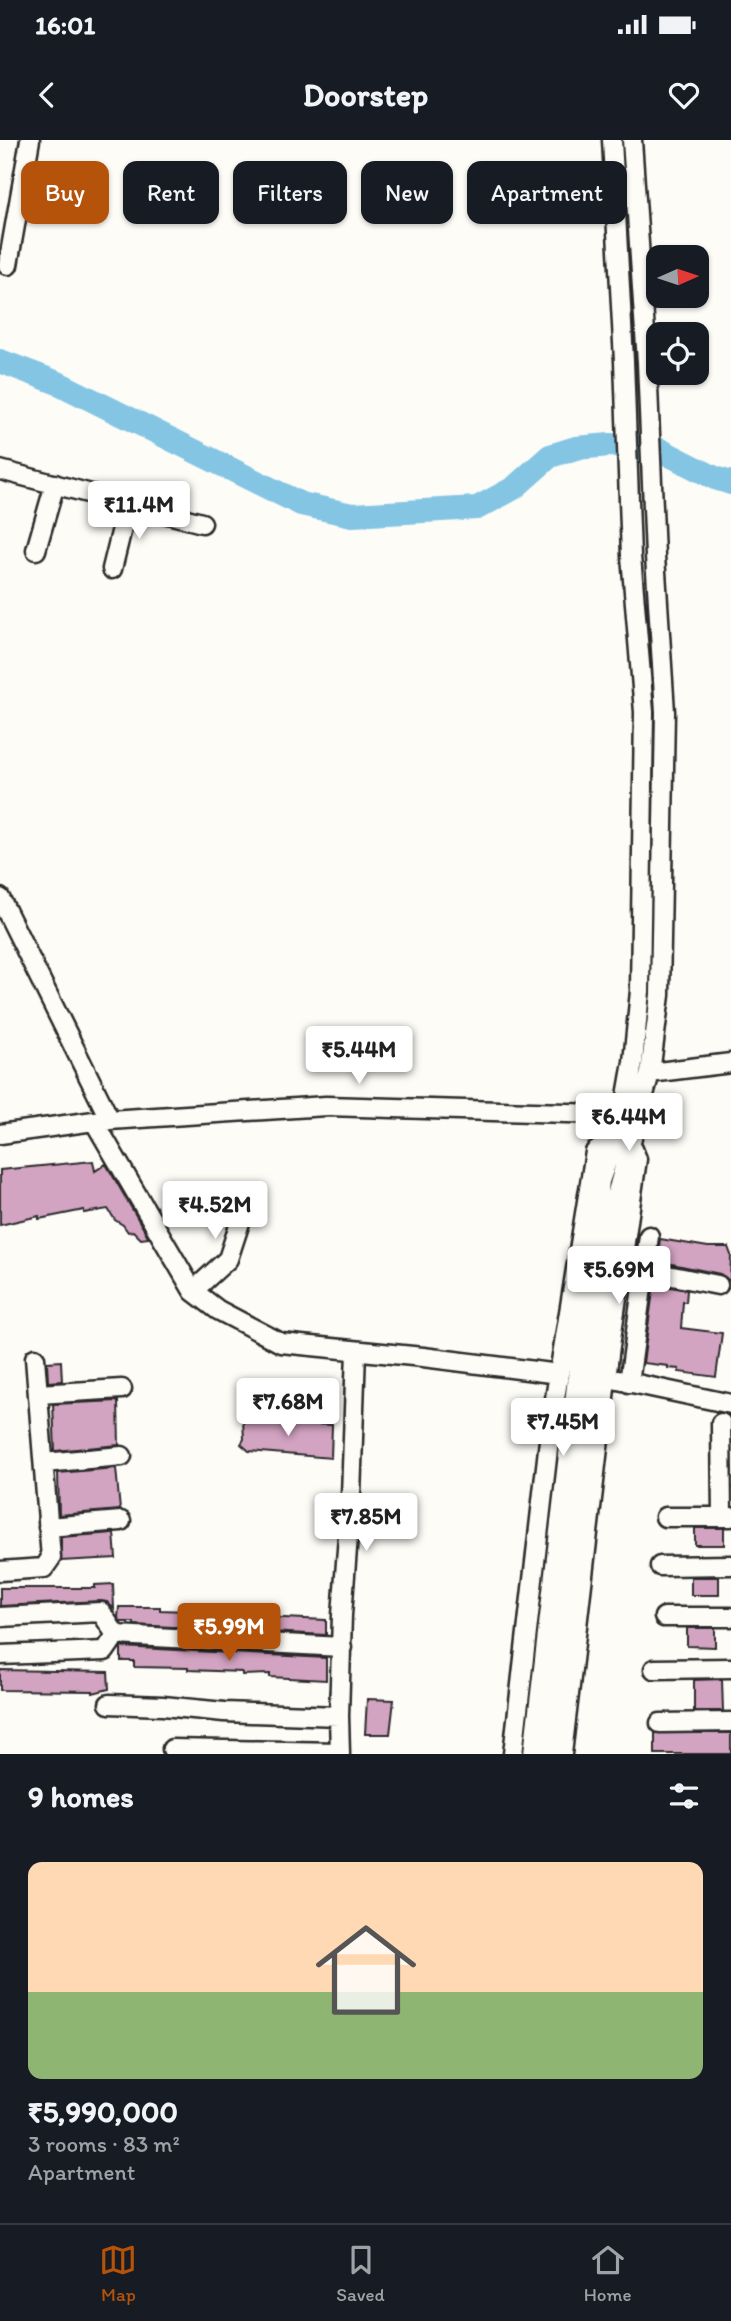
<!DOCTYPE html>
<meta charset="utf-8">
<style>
:root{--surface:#171b24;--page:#242831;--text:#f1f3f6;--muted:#9ea1a6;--line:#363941;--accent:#b45309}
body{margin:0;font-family:Itim,sans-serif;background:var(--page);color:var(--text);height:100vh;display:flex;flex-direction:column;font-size:26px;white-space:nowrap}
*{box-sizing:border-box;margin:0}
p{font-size:23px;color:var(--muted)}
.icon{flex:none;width:38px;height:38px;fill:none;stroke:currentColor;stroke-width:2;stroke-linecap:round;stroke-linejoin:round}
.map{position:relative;height:1614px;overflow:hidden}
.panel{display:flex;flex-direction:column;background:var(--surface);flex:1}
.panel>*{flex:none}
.hud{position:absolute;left:21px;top:21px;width:690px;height:63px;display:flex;gap:14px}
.needle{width:46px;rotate:87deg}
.tools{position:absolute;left:646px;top:105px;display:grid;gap:14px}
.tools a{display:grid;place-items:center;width:63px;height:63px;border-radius:14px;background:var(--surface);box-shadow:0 2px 5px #0004;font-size:35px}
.price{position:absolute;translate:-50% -60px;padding:0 16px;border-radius:7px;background:#fff;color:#222;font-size:23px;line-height:46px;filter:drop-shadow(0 2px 4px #0008)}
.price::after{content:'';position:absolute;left:50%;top:42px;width:21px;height:16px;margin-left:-10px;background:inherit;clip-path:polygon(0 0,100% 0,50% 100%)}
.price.current{background:var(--accent);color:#fff}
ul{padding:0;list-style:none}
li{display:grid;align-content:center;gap:14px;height:371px;padding:0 28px}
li+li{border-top:2px solid var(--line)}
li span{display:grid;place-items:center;height:217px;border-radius:14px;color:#555}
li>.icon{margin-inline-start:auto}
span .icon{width:126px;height:126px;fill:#fffc;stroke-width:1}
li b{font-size:30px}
h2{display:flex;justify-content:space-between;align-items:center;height:84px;padding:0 28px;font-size:30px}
.tag{padding:0 24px;border-radius:14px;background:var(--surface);box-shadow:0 2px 5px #0004;font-size:24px;line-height:63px}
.tag.current{background:var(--accent);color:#fff}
.status{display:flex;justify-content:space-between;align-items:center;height:49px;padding:0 35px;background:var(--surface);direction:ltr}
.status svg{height:19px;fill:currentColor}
header{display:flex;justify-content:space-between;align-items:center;height:91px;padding:0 28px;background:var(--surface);font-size:32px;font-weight:800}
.tabs{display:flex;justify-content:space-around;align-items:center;height:98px;border-top:2px solid var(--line);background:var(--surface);font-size:19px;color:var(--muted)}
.tabs a{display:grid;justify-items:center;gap:4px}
.tabs .current{color:var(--accent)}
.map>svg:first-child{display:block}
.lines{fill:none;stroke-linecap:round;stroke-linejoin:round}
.river{stroke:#84c5e4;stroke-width:24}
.building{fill:#d3a3c2;stroke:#2b2b2b;stroke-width:2}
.minor-casing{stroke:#2b2b2b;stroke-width:23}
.minor{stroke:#fdfcf7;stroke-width:18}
</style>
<div class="status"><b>16:01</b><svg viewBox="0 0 49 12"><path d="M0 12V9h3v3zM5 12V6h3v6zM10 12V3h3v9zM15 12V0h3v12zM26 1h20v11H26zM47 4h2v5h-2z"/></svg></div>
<header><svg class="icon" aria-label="back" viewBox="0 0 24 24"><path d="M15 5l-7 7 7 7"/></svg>Doorstep<svg class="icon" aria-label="heart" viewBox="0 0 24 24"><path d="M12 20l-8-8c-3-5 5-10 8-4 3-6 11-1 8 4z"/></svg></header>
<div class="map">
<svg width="731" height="1614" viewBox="0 0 731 1614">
<rect width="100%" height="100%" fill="#fdfcf7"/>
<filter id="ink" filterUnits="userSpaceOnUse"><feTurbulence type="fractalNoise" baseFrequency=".0143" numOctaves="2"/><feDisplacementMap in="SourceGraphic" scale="14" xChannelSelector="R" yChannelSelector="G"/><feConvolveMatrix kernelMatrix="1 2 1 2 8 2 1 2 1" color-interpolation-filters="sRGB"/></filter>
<g filter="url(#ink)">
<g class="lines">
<!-- river -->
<path class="river" d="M0 221 58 243 301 364 352 375 477 368 514 348 550 316 576 308 610 305 660 310 715 338 731 343"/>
</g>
<!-- building -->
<path class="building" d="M93 1021 95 1031 106 1024 149 1098 141 1099 133 1091 128 1092 123 1085 115 1080 108 1069 84 1073V1070L39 1079V1076L0 1085V1030Z
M660 1099 708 1107H728L731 1115 730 1141 720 1134 657 1121Z
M654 1144 687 1150 686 1162H683L681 1188 722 1193 716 1237 679 1232V1229L668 1228V1226L643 1223Z
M61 1221 62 1241 48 1242 47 1222Z
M118 1261 119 1305 55 1311 53 1264Z
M243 1280 332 1285 331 1318 249 1311 241 1304 244 1299Z
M116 1328 120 1370 59 1375 58 1333Z
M695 1388H724V1405H695Z
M114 1393 116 1418 61 1421V1397Z
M691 1437H719V1455H691Z
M113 1444 114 1469 107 1462 100 1461 0 1466V1448H95V1445Z
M119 1467H160V1470L243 1473V1476L326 1480V1495L134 1485V1482H121L118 1478Z
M687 1488H715V1507L687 1506Z
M121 1507 326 1518V1540L270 1537V1534L242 1535V1532L188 1530V1528L134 1527V1521H121Z
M0 1530 108 1532 109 1549 93 1553V1551L0 1550Z
M722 1539 723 1571H694V1540Z
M367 1559 394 1560 390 1594H365Z
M655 1593H731V1614H655Z"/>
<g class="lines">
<defs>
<path id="minor" d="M8 125 30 0
M0 330 202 383
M36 410 55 344
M112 429 128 364
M0 758 110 980
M650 933 731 923
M94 981 326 966 633 975
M0 994 94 981 193 1151 218 1170 281 1203 423 1217 559 1234
M632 1128 718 1145
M193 1151 228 1119 248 1058
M618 1240 731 1264
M629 1243 649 1096
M38 1254 122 1249
M721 1283 722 1377
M44 1323 122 1316
M665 1377H731
M48 1387 121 1381
M660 1426 731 1425
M0 1431 44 1428 51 1418 35 1218
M0 1477 101 1472 116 1495
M664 1477H731
M0 1515 105 1511 116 1495 342 1507
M654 1529 731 1528
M109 1564 163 1566 224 1572 339 1576
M660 1583 731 1582
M172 1609 340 1612
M340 1614 339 1576 342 1475 351 1356 356 1211
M513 1614 551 1283 595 1012 613 1000
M533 1614 600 1041 624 973 633 922 640 851 644 572 631 416 624 221 612 0
M547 1614 613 1067 650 933 660 855 665 572 655 416 647 222 632 0
M562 1614 610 1206 637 1019 633 1009"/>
</defs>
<!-- minor casing -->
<use href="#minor" class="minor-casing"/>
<!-- minor -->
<use href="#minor" class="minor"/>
</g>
</g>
</svg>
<div class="tools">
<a><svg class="needle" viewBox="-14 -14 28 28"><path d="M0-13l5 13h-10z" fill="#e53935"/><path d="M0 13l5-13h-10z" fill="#9ea1a6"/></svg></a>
<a><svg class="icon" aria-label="locate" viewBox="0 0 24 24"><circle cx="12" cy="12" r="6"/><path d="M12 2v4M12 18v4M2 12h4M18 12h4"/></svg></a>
</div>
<b class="price" style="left:139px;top:401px">₹11.4M</b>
<b class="price" style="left:359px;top:946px">₹5.44M</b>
<b class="price" style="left:629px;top:1013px">₹6.44M</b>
<b class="price" style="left:215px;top:1101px">₹4.52M</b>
<b class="price" style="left:619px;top:1166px">₹5.69M</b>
<b class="price" style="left:288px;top:1298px">₹7.68M</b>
<b class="price" style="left:563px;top:1318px">₹7.45M</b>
<b class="price" style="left:366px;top:1413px">₹7.85M</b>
<b class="price current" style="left:229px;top:1523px">₹5.99M</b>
<div class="hud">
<a class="tag current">Buy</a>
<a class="tag">Rent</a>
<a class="tag">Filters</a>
<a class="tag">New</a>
<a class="tag">Apartment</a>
</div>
</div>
<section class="panel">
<h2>9 homes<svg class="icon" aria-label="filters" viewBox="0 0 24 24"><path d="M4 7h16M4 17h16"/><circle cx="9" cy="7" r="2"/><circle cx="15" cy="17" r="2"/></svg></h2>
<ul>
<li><span style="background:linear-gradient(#ffd9b3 60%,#8fb573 0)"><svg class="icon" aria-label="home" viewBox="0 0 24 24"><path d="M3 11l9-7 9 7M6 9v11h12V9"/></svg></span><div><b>₹5,990,000</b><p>3 rooms · 83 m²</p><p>Apartment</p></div></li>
</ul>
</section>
<nav class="tabs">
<a class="current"><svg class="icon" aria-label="map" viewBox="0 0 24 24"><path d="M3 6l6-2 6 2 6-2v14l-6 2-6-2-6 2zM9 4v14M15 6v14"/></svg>Map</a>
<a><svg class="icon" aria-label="saved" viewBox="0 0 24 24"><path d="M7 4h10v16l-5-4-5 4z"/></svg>Saved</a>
<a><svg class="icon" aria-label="home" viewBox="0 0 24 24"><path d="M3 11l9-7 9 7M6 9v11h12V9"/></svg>Home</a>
</nav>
